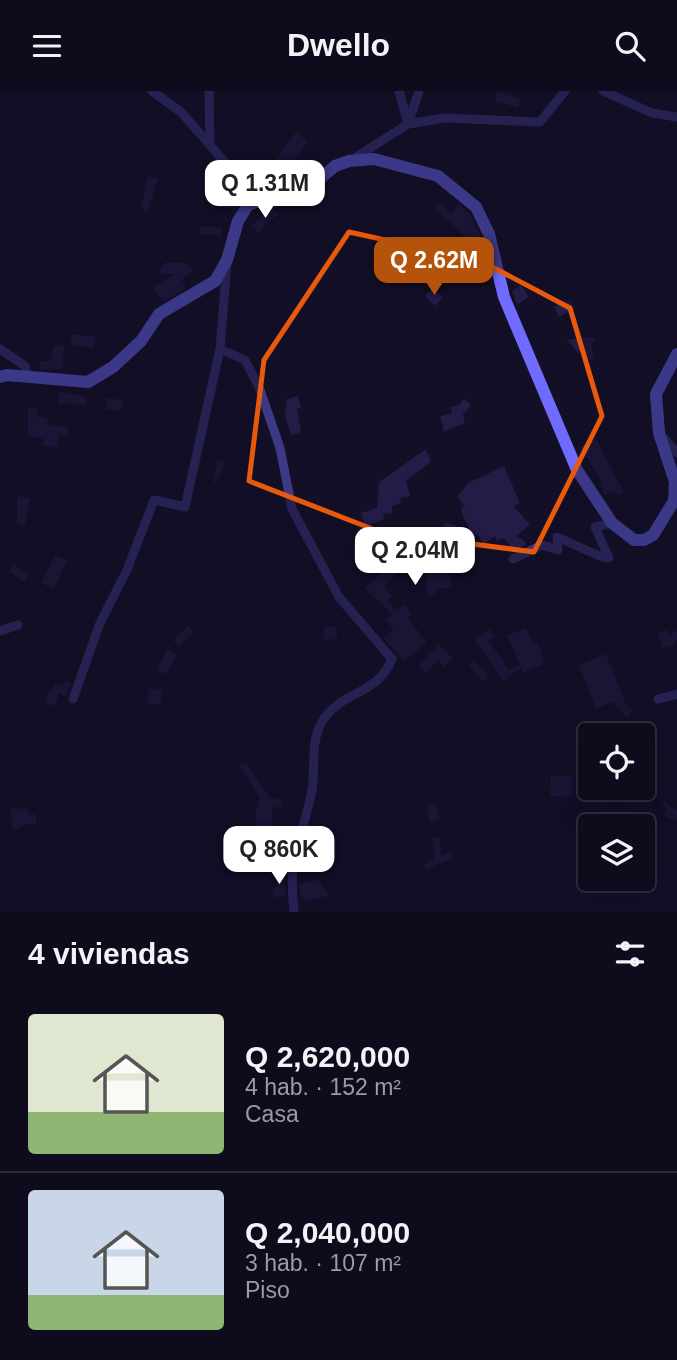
<!DOCTYPE html>
<html lang="es">
<meta charset="utf-8">
<style>
:root{--surface:#0e0b1c;--page:#1c1929;--text:#f1f3f6;--muted:#9b9ba3;--line:#2e2b3b;--accent:#b45309}
body{margin:0;font-family:Helvetica,sans-serif;background:var(--page);color:var(--text);height:100vh;display:flex;flex-direction:column;font-size:26px;white-space:nowrap}
*{box-sizing:border-box;margin:0}
p{font-size:23px;color:var(--muted)}
.icon{flex:none;width:38px;height:38px;fill:none;stroke:currentColor;stroke-width:2;stroke-linecap:round;stroke-linejoin:round}
.map{position:relative;height:821px;overflow:hidden}
.side{display:flex;flex-direction:column;background:var(--surface);flex:1}
.side>*{flex:none}
.controls{position:absolute;left:578px;top:632px;display:grid;gap:14px}
.controls a{display:grid;place-items:center;width:77px;height:77px;border-radius:7px;background:var(--surface);box-shadow:0 7px 28px #0002,0 0 0 2px var(--line);font-size:35px}
.price{position:absolute;translate:-50% -60px;padding:0 16px;border-radius:14px;background:#fff;color:#222;font-size:23px;line-height:46px;filter:drop-shadow(0 2px 4px #0008)}
.price::after{content:'';position:absolute;left:50%;top:42px;width:21px;height:16px;margin-left:-10px;background:inherit;clip-path:polygon(0 0,100% 0,50% 100%)}
.price.current{background:var(--accent);color:#fff}
ul{padding:0;list-style:none}
li{display:flex;align-items:center;gap:21px;height:175px;padding:0 28px}
li+li{border-top:2px solid var(--line)}
li span{display:grid;place-items:center;flex:none;width:196px;height:140px;border-radius:7px;color:#555}
li>.icon{margin-inline-start:auto}
span .icon{width:84px;height:84px;fill:#fffc;stroke-width:1}
li b{font-size:30px}
h2{display:flex;justify-content:space-between;align-items:center;height:84px;padding:0 28px;font-size:30px}
header{display:flex;justify-content:space-between;align-items:center;height:91px;padding:0 28px;background:var(--surface);font-size:32px;font-weight:800}
.map>svg:first-child{display:block}
.building{fill:#241b47}
.lines{fill:none;stroke-linecap:round;stroke-linejoin:round}
.street{stroke:#3d3a85;stroke-width:9}
.secondary{stroke:#6f6bff;stroke-width:12}
.marked{fill:none;stroke:#e8590c;stroke-width:5;stroke-linejoin:round}
</style>
<header><svg class="icon" aria-label="menu" viewBox="0 0 24 24"><path d="M4 6h16M4 12h16M4 18h16"/></svg>Dwello<svg class="icon" aria-label="search" viewBox="0 0 24 24"><circle cx="10" cy="10" r="6"/><path d="M15 15l6 6"/></svg></header>
<div class="map">
<svg width="677" height="821" viewBox="0 0 677 821">
<rect width="100%" height="100%" fill="#130f26"/>
<!-- building -->
<path class="building" d="M497 1 521 7 518 17 495 10Z
M296 41 308 51 278 92 265 83Z
M147 86 158 88 148 120 141 118Z
M236 101 240 110 231 124 232 118 211 114 212 106 233 111Z
M440 111 451 122 459 113 469 122 480 145 476 152 470 155 462 143 434 117Z
M272 116 279 124 269 129 259 142 251 135Z
M200 135 222 137 221 145 199 143Z
M166 171 186 172 193 180 182 189 186 197 163 211 153 196 175 183H158Z
M521 194 529 206 517 214 512 200Z
M432 197 443 207 435 215 425 205Z
M570 208 575 217 559 226 554 216Z
M72 243 96 246 94 257 70 254Z
M585 246 596 247 592 255 594 268 586 269 584 257 578 262 567 249Z
M53 255H64L62 278H40V270H52Z
M60 300 87 306 86 315 67 311 66 314 58 313Z
M298 305 301 317H297L301 341 291 344 285 325 287 308Z
M107 307 123 309 121 320 106 318Z
M464 308 471 314 463 323 465 332 444 341 440 325 452 322 451 316 459 314Z
M28 317 38 318 37 325 48 328 47 333 68 336 67 344H59L57 357 43 355 44 348 28 345Z
M596 347 624 402 617 405 614 399 605 404 600 395 603 393 581 356Z
M426 358 431 371 406 389 410 405 400 407 401 412 392 415V422L383 423 384 428 365 436 361 422 377 417 379 391Z
M217 368 226 373 213 396Z
M504 375 520 412 514 415 530 434 516 445 526 451 524 455 513 460 504 447 497 450 495 445 484 453 477 443 473 445 462 423 461 417 465 415 457 406 468 392Z
M17 405 30 408 25 434 17 433Z
M447 431 465 440 460 456 446 451 443 477H449L451 496 435 498V503L427 504 425 474 415 484 404 473 384 496 392 506 387 510 396 519 404 513 412 523 408 527 427 552 403 570 383 547 394 539 385 529 392 523 365 498 398 463 402 467 406 463 411 467Z
M55 465 67 469 54 498 41 492Z
M14 473 29 484 24 491 9 480Z
M188 535 194 541 179 555 173 549Z
M336 535 337 548 324 549 323 536Z
M526 537 533 552 537 551 541 558 544 573 523 582 521 576 504 590 474 548 490 538 494 546 488 549 509 579 520 574 507 544Z
M668 539 669 544 677 539V549L673 555 663 557 658 541Z
M439 553 453 568 443 576 438 569 426 582 418 575Z
M167 558 177 563 167 583 157 580Z
M606 563 626 613 633 619 627 627 613 611 596 618 579 574Z
M474 570 488 584 483 591 469 574Z
M66 589 71 592 66 606 59 602 55 615 45 612 49 600 52 601 55 592 62 595Z
M149 597 163 599 160 614 147 612Z
M246 671 270 707 282 709 281 717 273 716 270 747 266 746 262 779 252 777 259 737 256 736V719L260 707 239 675Z
M551 684 572 686 571 706 550 705Z
M661 708 677 720V729L663 725 667 721Z
M435 712 440 728 429 731 428 715Z
M18 715V719L26 716 29 724 36 723V733L23 734 15 740 10 734 13 732 10 717Z
M433 746H440L441 765 450 760 454 767 426 778 424 774 434 767Z
M282 779 286 804 274 807 272 797H276L277 780Z
M317 788 330 804 306 811 300 802 299 793Z"/>
<g class="lines">
<!-- street -->
<path class="street" d="M152 0 181 21 210 54 246 97 248 114
M209 0 210 54
M399 0 408 33 445 27 540 31 565 0
M603 0 652 22 677 26
M353 68 408 33 419 0
M0 258 25 275 27 287
M220 258 245 269 259 296 280 357 292 418 339 506 392 568C377 604 347 598 325 626 309 647 316 675 312 699 307 725 297 751 293 778 291 791 293 807 294 821
M663 346 677 362
M513 468 542 454 558 459 557 446 602 466 609 467 595 436 612 432
M0 540 18 534
M73 608 100 532 127 479 154 409 185 416 220 258 227 171
M658 608 677 603"/>
<!-- secondary -->
<path class="secondary" d="M0 286 7 284 88 291 113 276 141 250 159 223 215 190 227 169 238 130 248 114 278 103 309 97 335 75 349 70 374 68 438 85 476 116 489 143 504 206 577 379 612 432 634 449H644L653 444 674 410 675 391 659 342 656 303 677 263"/>
</g>
<!-- marked area -->
<path d="M0 0H677V821H0ZM349 141 481 170 570 217 602 325 534 461 380 441 249 390 264 269Z" fill="#130f26" fill-opacity=".55" fill-rule="evenodd"/>
<path class="marked" d="M349 141 481 170 570 217 602 325 534 461 380 441 249 390 264 269Z"/>
</svg>
<div class="controls">
<a><svg class="icon" aria-label="locate" viewBox="0 0 24 24"><circle cx="12" cy="12" r="6"/><path d="M12 2v4M12 18v4M2 12h4M18 12h4"/></svg></a>
<a><svg class="icon" aria-label="layers" viewBox="0 0 24 24"><path d="M12 4l9 5-9 5-9-5zM3 14l9 5 9-5"/></svg></a>
</div>
<b class="price" style="left:265px;top:129px">Q 1.31M</b>
<b class="price current" style="left:434px;top:206px">Q 2.62M</b>
<b class="price" style="left:415px;top:496px">Q 2.04M</b>
<b class="price" style="left:279px;top:795px">Q 860K</b>
</div>
<section class="side">
<h2>4 viviendas<svg class="icon" aria-label="filters" viewBox="0 0 24 24"><path d="M4 7h16M4 17h16"/><circle cx="9" cy="7" r="2"/><circle cx="15" cy="17" r="2"/></svg></h2>
<ul>
<li><span style="background:linear-gradient(#dfe7d0 70%,#8fb573 0)"><svg class="icon" aria-label="home" viewBox="0 0 24 24"><path d="M3 11l9-7 9 7M6 9v11h12V9"/></svg></span><div><b>Q 2,620,000</b><p>4 hab. · 152 m²</p><p>Casa</p></div></li>
<li><span style="background:linear-gradient(#c9d6e8 75%,#8fb573 0)"><svg class="icon" aria-label="home" viewBox="0 0 24 24"><path d="M3 11l9-7 9 7M6 9v11h12V9"/></svg></span><div><b>Q 2,040,000</b><p>3 hab. · 107 m²</p><p>Piso</p></div></li>
</ul>
</section>
